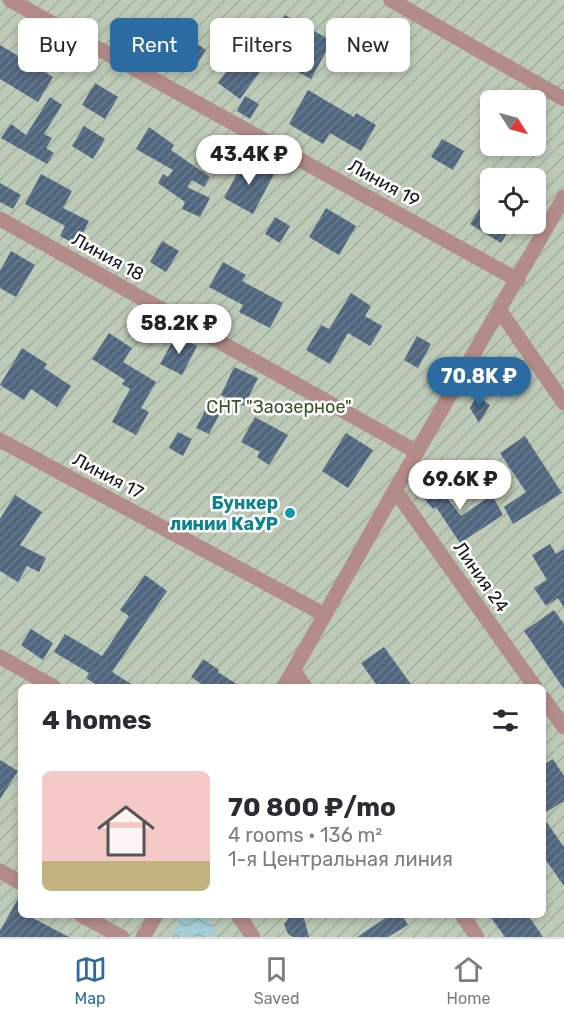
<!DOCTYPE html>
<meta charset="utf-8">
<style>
:root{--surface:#fff;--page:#f2f2f3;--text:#2b2b33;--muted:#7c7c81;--line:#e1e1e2;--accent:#2c6ba2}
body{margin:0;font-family:Rubik,sans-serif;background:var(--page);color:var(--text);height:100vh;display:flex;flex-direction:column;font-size:22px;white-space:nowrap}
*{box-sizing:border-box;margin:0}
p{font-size:20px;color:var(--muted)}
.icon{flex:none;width:33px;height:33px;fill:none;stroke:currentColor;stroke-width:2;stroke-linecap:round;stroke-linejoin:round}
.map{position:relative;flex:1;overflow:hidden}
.details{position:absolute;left:18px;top:684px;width:528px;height:234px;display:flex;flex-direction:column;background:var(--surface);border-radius:9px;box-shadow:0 3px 9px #0003}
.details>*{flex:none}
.guide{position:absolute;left:18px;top:18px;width:528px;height:54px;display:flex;gap:12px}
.needle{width:39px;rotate:126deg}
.buttons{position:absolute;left:480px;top:90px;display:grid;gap:12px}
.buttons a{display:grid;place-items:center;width:66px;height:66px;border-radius:9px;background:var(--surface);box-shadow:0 3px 9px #0003;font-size:30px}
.price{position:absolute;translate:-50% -51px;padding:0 14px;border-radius:21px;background:#fff;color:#222;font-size:20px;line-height:39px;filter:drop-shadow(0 2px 3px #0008)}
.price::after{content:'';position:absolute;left:50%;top:36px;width:18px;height:14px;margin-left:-9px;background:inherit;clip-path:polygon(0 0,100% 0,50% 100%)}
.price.current{background:var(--accent);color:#fff}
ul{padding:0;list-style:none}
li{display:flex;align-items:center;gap:18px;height:150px;padding:0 24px}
li span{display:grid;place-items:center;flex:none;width:168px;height:120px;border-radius:9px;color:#555}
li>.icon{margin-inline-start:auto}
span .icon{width:72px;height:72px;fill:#fffc;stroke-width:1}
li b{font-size:26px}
h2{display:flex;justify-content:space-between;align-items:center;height:72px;padding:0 24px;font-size:26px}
.chip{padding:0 21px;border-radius:9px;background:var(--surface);box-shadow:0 3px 9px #0003;font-size:21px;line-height:54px}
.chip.current{background:var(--accent);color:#fff}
.menu{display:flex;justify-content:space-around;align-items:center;height:84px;border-top:2px solid var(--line);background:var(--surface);font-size:16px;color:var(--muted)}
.menu a{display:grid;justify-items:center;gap:3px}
.menu .current{color:var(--accent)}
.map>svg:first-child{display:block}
.garden{fill:url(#garden-furrows);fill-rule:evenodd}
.water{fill:url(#water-waves)}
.building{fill:url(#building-hatch)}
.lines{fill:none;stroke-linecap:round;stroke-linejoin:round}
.minor{stroke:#b38c89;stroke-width:15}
.culture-dot{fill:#0f9aa8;stroke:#fff;stroke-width:2}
.labels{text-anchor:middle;stroke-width:5;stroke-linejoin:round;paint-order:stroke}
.street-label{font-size:18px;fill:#18191b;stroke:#fff}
.park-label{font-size:18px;fill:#385427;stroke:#fff}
.culture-label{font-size:18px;font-weight:bold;fill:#0d838f;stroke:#fff;text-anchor:end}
</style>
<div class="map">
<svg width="564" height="937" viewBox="0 0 564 937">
<defs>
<pattern id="garden-furrows" width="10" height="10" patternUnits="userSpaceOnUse" patternTransform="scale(1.5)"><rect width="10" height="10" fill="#bdcab7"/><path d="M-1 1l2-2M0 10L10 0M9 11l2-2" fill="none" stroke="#a2ad9d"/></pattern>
<pattern id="water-waves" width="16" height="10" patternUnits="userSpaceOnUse" patternTransform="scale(1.5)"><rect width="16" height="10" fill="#a3ced6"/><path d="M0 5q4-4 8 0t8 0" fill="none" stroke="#8cb0b7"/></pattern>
<pattern id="building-hatch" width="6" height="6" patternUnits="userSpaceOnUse" patternTransform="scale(1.5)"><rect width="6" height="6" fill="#51677f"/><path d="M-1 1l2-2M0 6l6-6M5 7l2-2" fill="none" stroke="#6b7c8e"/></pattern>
</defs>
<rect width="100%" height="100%" fill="#f0f5fb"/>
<!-- garden -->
<path class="garden" d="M0 0H564V937H0ZM490 100H536V146H490ZM490 178H536V224H490ZM21 687H543V915H21Z"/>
<!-- water -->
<path class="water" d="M180 915H204L217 931 216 936 175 937 174 934Z"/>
<!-- building -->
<path class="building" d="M285 15 332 41 311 79 294 70 308 45 278 26Z
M182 33 206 50 192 71 168 54Z
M0 45 53 77 38 102 0 79Z
M240 53 262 69 240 99 218 83Z
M95 83 118 97 105 119 82 105Z
M308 90 354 117 356 113 376 125 361 151 330 133 323 144 289 124Z
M245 96 259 104 250 119 237 111Z
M50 97 62 105 44 134 52 138 46 148 54 153 47 164 1 138 11 124 26 135Z
M84 126 105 139 93 159 72 146Z
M149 127 174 145 171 150 210 177 204 187 192 180 187 187 210 198 200 217 182 209 185 202 158 183 163 174 168 177 173 170 136 149Z
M442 139 464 151 453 170 431 157Z
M245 159 274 174 253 214 224 198Z
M41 174 72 191 63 208 89 221 77 245 60 236 65 226 25 204Z
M0 183 21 195 13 209 0 202Z
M490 193V224H513L501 243 470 224Z
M326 208 356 226 339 255 309 237Z
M275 217 290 226 280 243 265 234Z
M162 241 179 251 166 272 150 262Z
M11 251 35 265 16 297 0 288V271Z
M223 262 246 275 242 281 283 303 270 328 239 312 243 305 209 287Z
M351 293 371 306 365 316 382 326 370 346 348 333 330 364 306 350 321 325 329 329Z
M109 333 132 348 123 362 156 382 141 408 149 412 136 435 112 422 130 389 122 384 125 380 92 359Z
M176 335 197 346 182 375 160 364Z
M417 336 431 344 418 368 404 360Z
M22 348 47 364 44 368 71 386 57 407 31 389 24 400 0 385Z
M234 367 258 378 244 406 221 395Z
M477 396 490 405 479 423 470 408Z
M206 409 219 415 209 434 196 428Z
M255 417 288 435 269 465 257 457 260 452 241 442Z
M178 432 192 439 183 456 169 448Z
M346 433 373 450 348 488 322 471Z
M525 436 562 493 513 524 504 507 526 492 500 453Z
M428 473 461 516 492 495 503 515 460 543 436 507 433 509 422 496 426 493 418 480Z
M15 495 42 512 20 545 46 558 39 572 27 566 18 582 0 571V519Z
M550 544 556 554 564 549V608L558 598 546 606 534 588 547 580 532 555Z
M145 575 167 591 112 672 136 687H100L86 678 89 673 54 652 65 634 102 656 129 616 120 610Z
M554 610 564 624V689L524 631Z
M31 629 53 643 43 660 21 645Z
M384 647 413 687H378L361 663Z
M203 659 219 670 218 672 241 687H206L191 677Z
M553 759 564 776V801L543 814V765Z
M0 760 18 771 0 799Z
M543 817 564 847V886L543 856Z
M21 893V915H27L69 937H0V931Z
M291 915H301L304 918 309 937H293L288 934 284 924Z
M390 915H402L408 925 388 937H357Z
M489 915H528L543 937H505Z"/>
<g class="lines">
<!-- minor -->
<path class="minor" d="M10 0 518 280
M391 0 564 99
M0 219 417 452
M500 311 564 403
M0 440 325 615
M395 490 535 687
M0 657 54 687
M294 671 305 687
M284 687 395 490 564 197
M543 698 564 727
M0 871 21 883
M81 915 122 937
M238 915 253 937
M462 915 477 937
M143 937 156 915"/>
</g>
<!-- markers -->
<circle class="culture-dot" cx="290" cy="513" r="6"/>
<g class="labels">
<!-- street labels -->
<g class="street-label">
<text transform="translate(384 183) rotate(29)" y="6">Линия 19</text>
<text transform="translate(108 257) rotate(29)" y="6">Линия 18</text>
<text transform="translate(108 476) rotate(28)" y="6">Линия 17</text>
<text transform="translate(481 577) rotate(55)" y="6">Линия 24</text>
</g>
<!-- park labels -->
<g class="park-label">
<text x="279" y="413">СНТ "Заозерное"</text>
</g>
<!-- culture labels -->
<g class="culture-label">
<text x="278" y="509">Бункер<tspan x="278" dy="21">линии КаУР</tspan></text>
</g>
</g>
</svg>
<div class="buttons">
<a><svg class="needle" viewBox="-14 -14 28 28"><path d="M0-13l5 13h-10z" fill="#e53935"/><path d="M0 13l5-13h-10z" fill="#7c7c81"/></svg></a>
<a><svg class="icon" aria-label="locate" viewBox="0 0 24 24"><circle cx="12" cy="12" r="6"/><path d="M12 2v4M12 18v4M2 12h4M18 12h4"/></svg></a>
</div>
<b class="price" style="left:249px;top:186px">43.4K ₽</b>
<b class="price" style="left:179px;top:355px">58.2K ₽</b>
<b class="price current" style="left:479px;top:408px">70.8K ₽</b>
<b class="price" style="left:460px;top:511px">69.6K ₽</b>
<div class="guide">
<a class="chip">Buy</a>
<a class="chip current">Rent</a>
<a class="chip">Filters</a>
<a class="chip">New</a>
</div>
<section class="details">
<h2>4 homes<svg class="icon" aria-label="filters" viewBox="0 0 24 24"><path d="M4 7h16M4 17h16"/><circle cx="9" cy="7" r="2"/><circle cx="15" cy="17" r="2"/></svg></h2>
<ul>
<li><span style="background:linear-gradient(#f6c9c9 75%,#c2b280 0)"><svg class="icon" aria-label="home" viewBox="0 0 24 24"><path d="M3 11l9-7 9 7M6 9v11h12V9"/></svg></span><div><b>70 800 ₽/mo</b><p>4 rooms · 136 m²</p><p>1-я Центральная линия</p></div></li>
</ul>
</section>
</div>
<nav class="menu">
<a class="current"><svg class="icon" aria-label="map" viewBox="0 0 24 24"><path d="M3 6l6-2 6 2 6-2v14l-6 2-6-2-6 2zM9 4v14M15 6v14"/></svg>Map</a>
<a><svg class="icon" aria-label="saved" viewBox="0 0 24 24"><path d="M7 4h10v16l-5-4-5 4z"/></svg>Saved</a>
<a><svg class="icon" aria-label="home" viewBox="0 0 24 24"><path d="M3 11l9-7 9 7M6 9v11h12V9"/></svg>Home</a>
</nav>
